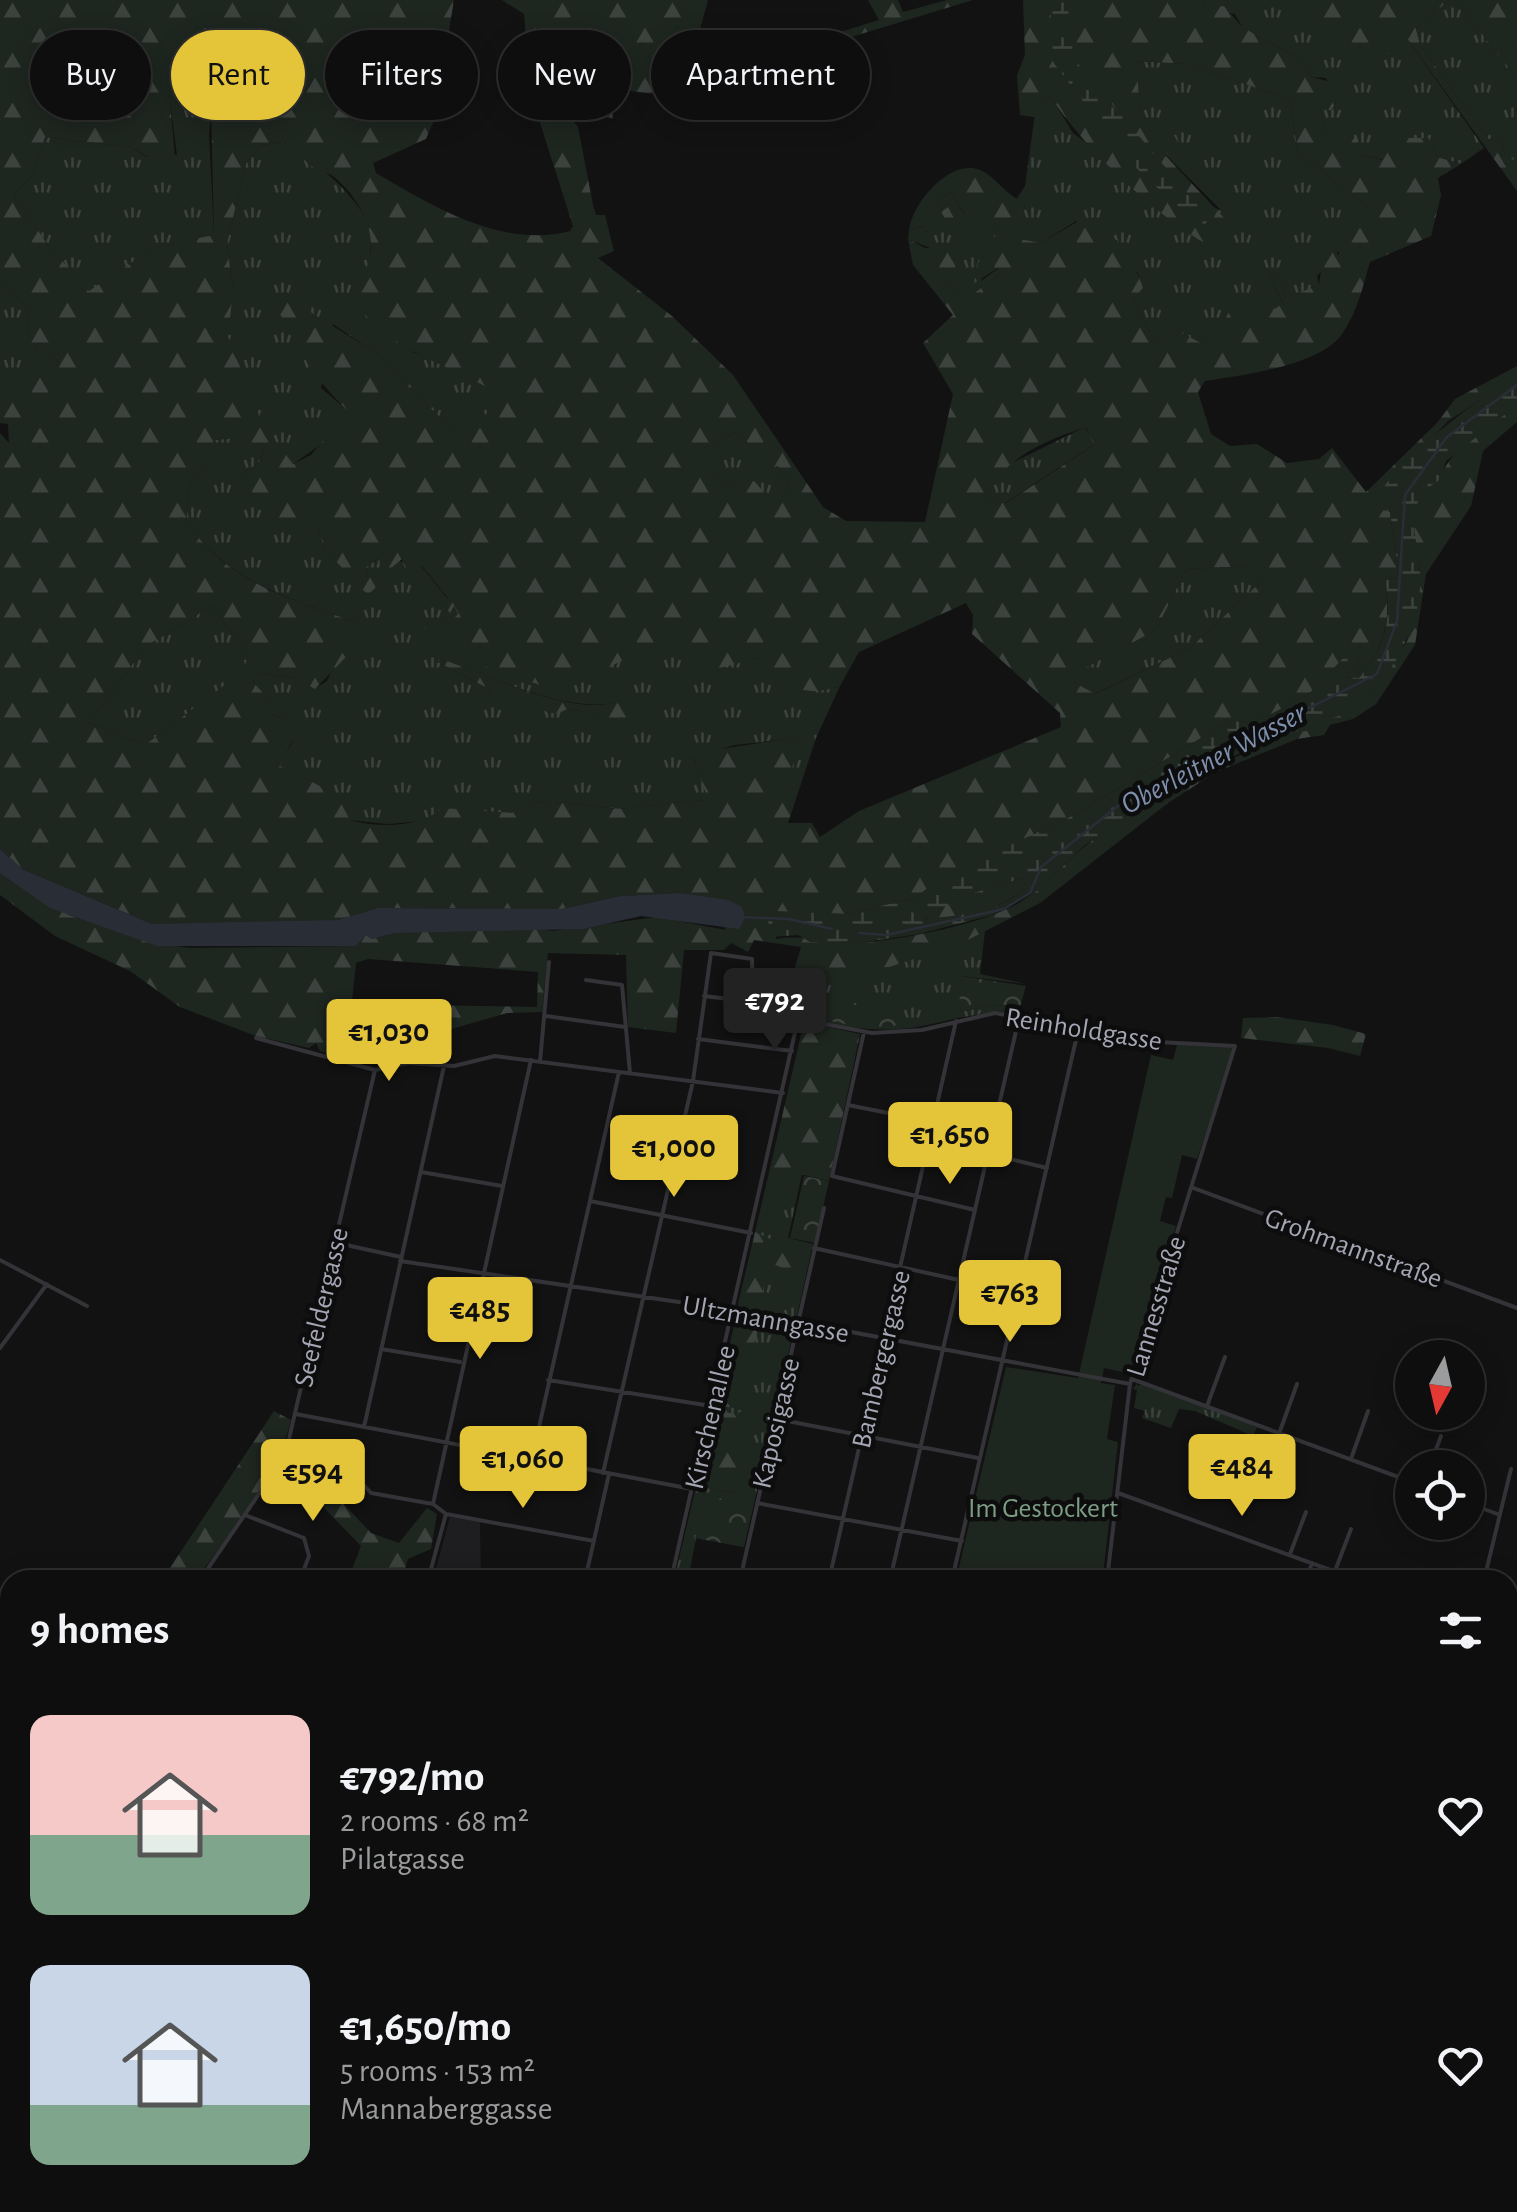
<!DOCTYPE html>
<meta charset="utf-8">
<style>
:root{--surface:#0e0e0e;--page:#171717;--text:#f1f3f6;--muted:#9b9c9e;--line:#2e2e2e;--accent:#e4c439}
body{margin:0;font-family:"Alegreya Sans",sans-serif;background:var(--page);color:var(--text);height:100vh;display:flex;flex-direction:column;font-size:38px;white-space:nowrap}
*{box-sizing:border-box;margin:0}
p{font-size:32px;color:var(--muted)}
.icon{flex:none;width:55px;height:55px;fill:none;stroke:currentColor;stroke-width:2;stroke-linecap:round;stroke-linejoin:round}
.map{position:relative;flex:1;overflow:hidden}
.details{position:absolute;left:0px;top:1570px;width:1518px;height:642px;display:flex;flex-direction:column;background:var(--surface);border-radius:30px 30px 0 0;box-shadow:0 5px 25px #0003,0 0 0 2px var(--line)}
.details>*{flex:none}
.hud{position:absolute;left:30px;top:30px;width:1000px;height:90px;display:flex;gap:20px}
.needle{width:65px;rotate:188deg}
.buttons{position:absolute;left:1395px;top:1340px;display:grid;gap:20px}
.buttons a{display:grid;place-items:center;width:90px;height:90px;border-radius:50%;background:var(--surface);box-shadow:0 5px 25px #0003,0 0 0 2px var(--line);font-size:50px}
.price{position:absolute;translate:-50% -85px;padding:0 22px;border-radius:10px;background:var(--accent);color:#111;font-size:32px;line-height:65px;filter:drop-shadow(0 2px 5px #0008)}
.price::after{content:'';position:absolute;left:50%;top:60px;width:30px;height:22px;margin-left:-15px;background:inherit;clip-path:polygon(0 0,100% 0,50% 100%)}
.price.active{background:#222;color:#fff}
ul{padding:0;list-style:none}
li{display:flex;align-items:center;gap:30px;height:250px;padding:0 30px}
li span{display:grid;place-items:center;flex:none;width:280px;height:200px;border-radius:20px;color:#555}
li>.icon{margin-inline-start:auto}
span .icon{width:120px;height:120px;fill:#fffc;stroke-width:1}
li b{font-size:42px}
h2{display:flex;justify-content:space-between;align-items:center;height:120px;padding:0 30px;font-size:42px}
.chip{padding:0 35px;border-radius:45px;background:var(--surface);box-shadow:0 5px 25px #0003,0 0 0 2px var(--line);font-size:35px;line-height:90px}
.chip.active{background:var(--accent);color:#111}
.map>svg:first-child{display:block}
.built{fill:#1e1e20}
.grass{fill:url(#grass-tufts);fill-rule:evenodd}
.forest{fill:url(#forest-firs);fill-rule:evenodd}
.wetland{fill:url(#wetland-marsh);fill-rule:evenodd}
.park{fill:url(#park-crowns)}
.garden{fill:#1e2620}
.water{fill:#292e36}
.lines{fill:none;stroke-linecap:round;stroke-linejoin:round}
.stream{stroke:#292e36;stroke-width:2.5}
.street{stroke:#333338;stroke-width:4}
.secondary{stroke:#414248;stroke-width:6}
.primary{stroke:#4f5057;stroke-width:8}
.labels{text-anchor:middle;stroke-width:9;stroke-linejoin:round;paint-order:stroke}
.street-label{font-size:28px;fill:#a4a6b3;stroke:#0d0d0e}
.park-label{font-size:28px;fill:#7c9d83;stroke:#0d0d0e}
.water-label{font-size:30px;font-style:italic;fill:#7d8fac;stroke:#0d0d0e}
</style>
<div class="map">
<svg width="1517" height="2212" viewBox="0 0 1517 2212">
<defs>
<pattern id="grass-tufts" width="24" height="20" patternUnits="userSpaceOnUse" patternTransform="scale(2.5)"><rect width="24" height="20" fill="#1e2620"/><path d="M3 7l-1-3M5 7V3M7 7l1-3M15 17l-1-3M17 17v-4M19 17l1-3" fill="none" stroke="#3c423e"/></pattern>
<pattern id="forest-firs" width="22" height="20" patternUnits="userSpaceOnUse" patternTransform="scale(2.5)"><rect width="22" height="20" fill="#1e2620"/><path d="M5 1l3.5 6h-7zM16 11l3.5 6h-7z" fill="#3c423e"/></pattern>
<pattern id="wetland-marsh" width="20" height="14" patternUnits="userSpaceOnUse" patternTransform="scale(2.5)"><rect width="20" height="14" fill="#1e2620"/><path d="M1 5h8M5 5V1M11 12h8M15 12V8" fill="none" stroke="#3c423e"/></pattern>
<pattern id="park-crowns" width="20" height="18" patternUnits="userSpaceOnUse" patternTransform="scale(2.5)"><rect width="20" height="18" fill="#1e2620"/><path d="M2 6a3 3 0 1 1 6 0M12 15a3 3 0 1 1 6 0" fill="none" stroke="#3c423e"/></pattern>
</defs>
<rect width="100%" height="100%" fill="#121213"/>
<!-- built -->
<path class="built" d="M450 1517 480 1522 481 1576 486 1580H433Z
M1332 2202 1487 2203 1512 2212H1329Z"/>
<!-- grass -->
<path class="grass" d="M1203 0H1274L1378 47 1406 37 1484 148 1461 164 1437 157 1428 138 1385 160 1357 154 1330 138 1320 110H1333L1336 102 1326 78 1312 77 1296 57 1242 27 1235 14 1206 8Z
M1449 0H1455L1517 78V163L1505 154 1502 141 1488 139 1420 45 1416 29Z
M1135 61 1189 64 1290 100 1298 153 1370 208 1376 221 1347 242 1317 276 1319 285 1285 298 1278 271 1269 275 1283 304 1274 310 1265 291 1254 302 1240 290 1223 326 1203 344 1166 325 1167 336 1156 345 1133 299 1143 288 1138 273 1076 221 1041 243 1019 239 1025 203 1016 200 1025 186 1035 114 1039 118 1044 98 1051 97 1073 133 1100 153 1222 211 1165 154 1171 148 1168 129 1159 138 1140 109Z
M170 102 212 106 209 133 214 236 155 247 89 292 47 244 14 194 32 176 45 137 130 147 147 157 177 155Z
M284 142C314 161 358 194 370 229 373 239 369 250 371 260 378 290 400 323 413 352L469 374 501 395 484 417 455 432 389 368 371 343 365 346 333 324 321 388 361 422 353 435 340 431 293 464 262 424 221 320 233 291 227 243 246 163 262 145Z
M950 192 965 215 954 218 948 207 942 212 951 227 966 221 993 223 996 235 981 281 999 268 1001 273 969 299 950 285 957 259 908 239 909 231 923 226 927 233 937 202Z
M0 283 28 308 29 339 0 338Z
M0 344H30L37 348 33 353 52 352 59 364 0 402Z
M1085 427 1095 444 1005 503 983 500 1002 468Z
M738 431 769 468 778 466 791 488 770 500 736 489 684 458Z
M240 437 264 450 259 462 242 475 308 526 318 527 324 549 368 594 384 578H368L366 567 381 557 421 566 448 599 444 605 450 612 453 605 458 614 447 627 441 616 425 628 562 691 678 630 734 663 759 658C786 679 802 698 840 686L816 738 796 799 787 805 779 796V784L799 744 778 740 735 745 693 757 709 800C682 801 657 805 630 808 594 812 542 789 513 813L388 824 349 820 336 794 279 766 292 743 293 731 281 718 273 715V704L253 682 256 673 296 678 316 688 327 681 355 622C290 599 226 581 186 521L190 482 206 469 213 440ZM441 659C489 675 567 715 616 702L601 714 493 698 487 688 438 662Z
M1249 566 1265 578 1190 648 1094 694 1074 682 1082 669 1156 630 1186 569Z
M211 606 249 655 243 672 145 745 89 723 145 647Z
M985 931 980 974 1026 984 962 976 960 1012 994 1005 1020 1007 1018 1014C983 1009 951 1021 916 1027 876 1034 828 1026 790 1012L799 987 783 980 786 975C855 970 923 963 985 931Z
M782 1170 802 1174 788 1238 813 1244 796 1320 737 1308 756 1228 762 1227 774 1182Z
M737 1313 792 1324 794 1329 744 1547 696 1538 688 1580H674ZM719 1412 736 1414 733 1493 702 1487Z
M1138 1382 1137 1386 1142 1384 1257 1427 1253 1436 1195 1411 1179 1409 1171 1428 1142 1418 1145 1411 1134 1408 1137 1390 1133 1389Z
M1008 2203V2202L1172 2203 1168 2212H1004Z"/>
<!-- forest -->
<path class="forest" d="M0 0H454L434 120 426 139 373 163 376 173C432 206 502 249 570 231L573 226 534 104 555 99 578 127 593 205 596 215H605L614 251 598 258 672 316 733 375 823 507 846 521 925 522 953 394 923 343 953 315 913 265 908 239 925 248 948 247 958 259 950 285 968 298 1001 273 998 268 974 283 978 263 996 235 993 224 987 231 982 226 971 229 966 221 951 228 941 212 948 207 954 218 965 214 950 192 937 202 928 233 922 226 909 231C911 205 949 158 980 170 997 177 1006 197 1025 202L1020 239 1041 243 1082 219 1097 236 1117 240C1126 256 1138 270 1143 288L1133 299 1156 345 1166 336 1165 324 1203 344 1222 326 1240 289 1254 301 1265 290 1275 309 1283 303 1269 275 1278 270 1285 298 1319 285 1324 249 1339 255V246L1347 242 1354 222 1375 221 1370 208 1298 153 1290 100 1189 64 1136 61 1140 109 1159 137 1169 128 1180 145 1165 155 1226 220 1218 234 1203 242C1153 213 1081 145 1051 97L1044 98 1040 118 1020 115 1017 75 1025 55 1023 0H1203L1206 8 1224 6 1242 27 1296 57 1312 77 1334 83 1336 102 1332 110H1320L1330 138 1344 134 1356 138 1357 154 1383 160 1381 148 1404 138H1428L1437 157 1461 164 1438 178 1441 195 1431 236 1370 262C1363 286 1357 313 1342 334 1320 366 1242 375 1205 381L1198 392 1211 434 1230 446 1257 444 1287 463 1319 459 1332 448 1366 492 1437 423 1455 399 1517 366V376L1448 421 1377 497 1384 510 1390 512 1399 578 1385 579C1391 620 1386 646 1359 678L1346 677 1361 658 1349 653 1308 695 1256 722 1229 721 1078 813 940 879 915 898 846 914 776 912V939C804 934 828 944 857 943 899 941 983 924 1019 903 1046 886 1064 863 1088 844 1140 801 1191 779 1251 750 1270 741 1284 729 1307 731L1311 723 1373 693 1407 641 1420 570 1411 515 1424 489 1440 479C1451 445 1490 427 1517 405V422L1483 451 1471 506 1426 574 1415 645 1376 704 1353 719 1330 725 1324 735 1297 739 1216 772 1168 803 1040 903 958 945 889 967 793 974 801 947 754 940 748 952 731 943 724 950H684L676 1033 628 1027 626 955 548 953 542 1012 507 1013 441 1032 357 1030 348 1060 320 1051 316 1043 309 1048 256 1036 180 1007 130 971 55 936 0 895V873L69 915 156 943 189 948 356 946 366 935 372 939 395 933 532 927 552 931 657 917 726 930 702 897 680 893 620 896 562 909 378 908 338 920 290 923 152 924 22 869 0 849V433L9 443 8 424 0 423V402L18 379 33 380 59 364 52 352 32 355 37 348 30 344H0V338H29L28 308 0 283ZM170 102 211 106 214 235 155 247 89 291 47 244 14 194 32 176 45 137 130 147 152 159 175 157ZM284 142C295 149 303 160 313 167 319 171 328 172 334 177 355 193 377 230 370 257 365 278 347 287 364 313 388 349 462 370 500 395L484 417 466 406 454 431 389 368 371 343 365 346 283 295 276 306C301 356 318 385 360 422L353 435 331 424 321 428 324 440 311 455 293 464 262 423 222 321 230 318 233 291 227 243 246 163 262 145ZM1086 427 1094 445 1006 503 984 500C1002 458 1044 441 1086 427ZM738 431 769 469 778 466 791 488 770 499 754 481 736 489 685 458ZM240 438V449L246 453 264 451 259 462 242 475 243 483 289 531 318 527 324 549 368 595 386 577 368 578 366 567 379 558 380 566 390 569 402 559 407 575 422 566 448 598 444 605 450 613 454 606 458 614 447 626 441 616 424 628 488 668 562 692 678 631 706 672 758 658C791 683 795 700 840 686L859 652 966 603 973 615 972 634 1060 713 1061 727 859 811 820 837 812 823H788L796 799 787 804 779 796V785L789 777 800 744 778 740 721 749 696 747 693 756 708 800C681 801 656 805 629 808 594 812 542 789 512 813L442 808C421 828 377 828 350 820L336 794 280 766 296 733 287 721 273 715V704L253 682 257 673 296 678 315 689 347 656 355 622C288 598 228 583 186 521L190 482 206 469 214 440ZM1249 566 1264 579 1190 648 1095 694 1074 682 1083 669 1156 630 1186 569ZM211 606 249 655 242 672 145 745 89 723 145 647ZM368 959 538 972 537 1007 362 1004 352 1001 356 963Z
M502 0H708L686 80 879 20 868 0H898L903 12 947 0H973L660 95 609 88 613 119 606 117C599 90 552 51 526 39L524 14Z
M1274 0H1449L1416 29 1420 45 1488 139 1502 141 1505 154 1517 163V191L1406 37 1390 55 1377 47 1356 66Z
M1455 0H1517V78Z
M441 659C489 675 546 705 597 705 613 705 626 697 642 697L629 731 601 728 600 714 568 709 556 714 493 698 487 688 438 662Z
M1023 878 1025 887C1003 910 951 924 923 918L962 896Z
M1277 1017 1333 1025 1366 1034 1360 1056 1328 1048 1241 1038 1243 1018Z
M804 1022 860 1034 829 1181 782 1170 780 1181 774 1183 762 1228H756Z
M755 1232 783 1245 811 1246 804 1276 770 1263 762 1294 746 1304 740 1302Z
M754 1326 758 1329 741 1404 736 1408 719 1406 736 1327Z
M744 1410 753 1415 734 1493 702 1487 719 1411 736 1414Z
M274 1411 291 1420C277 1480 231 1530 196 1580H162Z
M281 1470 325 1484 371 1533 399 1543 427 1508 437 1514 431 1549 408 1559 402 1580H348L361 1546 303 1486Z"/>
<!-- wetland -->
<path class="wetland" d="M1050 0H1067L1074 59 1209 219 1201 229 1130 162 1053 62Z
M1517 376V405L1446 461 1441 479C1399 503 1418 534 1420 574 1423 616 1398 664 1372 694 1367 700 1352 704 1344 708L1343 715 1312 723 1307 731 1280 734 1161 791 1084 846 1037 891 992 915 919 934 858 943 810 942 798 935 771 937 768 921 776 911 846 914 915 898 939 879 1078 813 1229 721 1256 722 1308 695 1349 652 1361 658 1346 677 1359 678C1386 646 1392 620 1385 579L1399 578 1390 512 1384 510 1375 520 1371 518C1371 476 1481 396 1517 376ZM1023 878 1025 887C999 914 959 915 923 919L963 896Z"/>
<!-- park -->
<path class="park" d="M961 976 1026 986 1020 1007 994 1005 959 1012Z
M827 997 905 1014 904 1025 864 1028 816 1018Z
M804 1176 829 1181 815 1243 790 1238Z
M721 1498 751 1505 744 1547 695 1538 704 1510Z"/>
<!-- garden -->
<path class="garden" d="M1177 1045H1228L1234 1051 1197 1159 1182 1155 1172 1198 1166 1197 1160 1221 1176 1226 1131 1374 1104 1368 1101 1383 1115 1385 1107 1439 1118 1442 1103 1576 1085 1573 1083 1580H956L1006 1367 1078 1378 1151 1055 1173 1060Z"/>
<!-- water -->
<path class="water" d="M0 849 22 869 152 924 338 920 378 908 562 909 620 896 680 893 728 900 742 907 745 918 739 929 641 916 583 929 395 933 372 939 366 935 356 946H157L50 908 0 873Z"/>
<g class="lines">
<!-- stream -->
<path class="stream" d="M741 917 789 919 832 929
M859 933 886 935 1004 909 1030 893 1041 867 1127 799 1377 674 1397 621 1405 495 1447 437 1517 385"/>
<!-- street -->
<path class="street" d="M586 980 622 985 630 1073
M704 996 753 1002 798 1019 872 1033 922 1030 995 1013 1139 1041 1235 1046 1130 1384 1107 1580
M546 1016 625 1027
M864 1032 832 1176 975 1210
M256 1038 375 1070 408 1063 454 1066 495 1056 783 1093
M698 1039 792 1051
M531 1060 433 1504 446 1514 594 1541
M540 1062 549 962
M848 1105 994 1134
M989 1154 1047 1168
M421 1172 502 1186
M1191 1187 1517 1308
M590 1201 751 1233
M337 1243 401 1257
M814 1248 959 1280
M0 1260 87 1306
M400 1261 733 1310 1130 1384
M0 1348 47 1284
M381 1349 460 1362
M1132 1379 1412 1482
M548 1380 711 1406
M1207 1406 1225 1357
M296 1414 692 1489
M777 1419 978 1458
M364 1427 444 1066
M1280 1431 1297 1384
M532 1458 619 1072
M1351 1459 1368 1411
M1429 1468 1441 1436
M349 1469 371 1493 433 1504
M603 1473 693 1081 711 953 752 959 753 1000
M1118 1493 1358 1580
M757 1503 962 1541
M1468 1503 1500 1515
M245 1515 304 1538 309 1556 300 1580
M1290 1554 1306 1512
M1108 1569 1138 1580
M1335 1571 1351 1529
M200 1580 285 1456 375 1070
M428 1580 446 1514
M585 1580 609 1474
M671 1580 798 1019
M740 1580 824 1208
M829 1580 956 1021
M890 1580 1019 1018
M952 1580 1078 1031
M1306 1580 1312 1563
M1484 1580 1511 1469
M1508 1634 1517 1638
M1508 1718 1517 1721
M0 1721 10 1726
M1508 1805 1517 1809
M0 1916 10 1897
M0 1986H10
M0 2097 10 2099
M0 2152 10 2154
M0 2207 26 2212
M68 2212 73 2202
M181 2212 190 2202"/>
<!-- secondary -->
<path class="secondary" d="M1260 2202 1288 2212
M425 2212 429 2202
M1000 2212 1004 2202
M1301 2212 1316 2202
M1321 2212 1323 2202"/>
<!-- primary -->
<path class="primary" d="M0 1630 10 1640
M1508 2184 1517 2187
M1508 2192 1517 2195"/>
</g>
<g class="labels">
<!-- street labels -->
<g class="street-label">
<text transform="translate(1084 1028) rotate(9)" y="10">Reinholdgasse</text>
<text transform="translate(1354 1247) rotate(20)" y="10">Grohmannstraße</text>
<text transform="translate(1155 1306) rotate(-73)" y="10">Lannesstraße</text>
<text transform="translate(320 1307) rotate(-77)" y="10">Seefeldergasse</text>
<text transform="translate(766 1318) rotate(10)" y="10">Ultzmanngasse</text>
<text transform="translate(880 1359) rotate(-77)" y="10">Bambergergasse</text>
<text transform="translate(709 1417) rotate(-77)" y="10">Kirschenallee</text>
<text transform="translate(775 1423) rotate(-77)" y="10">Kaposigasse</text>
</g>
<!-- park labels -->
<g class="park-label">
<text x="1043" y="1517">Im Gestockert</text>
</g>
<!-- water labels -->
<g class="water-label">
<text transform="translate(1213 758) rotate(-28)" y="10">Oberleitner Wasser</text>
</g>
</g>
</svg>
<div class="buttons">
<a><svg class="needle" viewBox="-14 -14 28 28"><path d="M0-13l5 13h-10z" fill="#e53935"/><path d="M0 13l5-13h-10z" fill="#9b9c9e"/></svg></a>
<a><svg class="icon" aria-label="locate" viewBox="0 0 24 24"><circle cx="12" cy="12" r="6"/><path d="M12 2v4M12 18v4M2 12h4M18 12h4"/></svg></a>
</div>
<b class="price active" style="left:775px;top:1053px">€792</b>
<b class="price" style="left:389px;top:1084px">€1,030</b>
<b class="price" style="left:950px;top:1187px">€1,650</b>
<b class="price" style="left:674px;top:1200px">€1,000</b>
<b class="price" style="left:1010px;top:1345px">€763</b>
<b class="price" style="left:480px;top:1362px">€485</b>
<b class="price" style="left:523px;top:1511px">€1,060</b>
<b class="price" style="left:1242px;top:1519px">€484</b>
<b class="price" style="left:313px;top:1524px">€594</b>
<div class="hud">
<a class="chip">Buy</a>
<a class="chip active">Rent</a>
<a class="chip">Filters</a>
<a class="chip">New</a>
<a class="chip">Apartment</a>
</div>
<section class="details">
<h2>9 homes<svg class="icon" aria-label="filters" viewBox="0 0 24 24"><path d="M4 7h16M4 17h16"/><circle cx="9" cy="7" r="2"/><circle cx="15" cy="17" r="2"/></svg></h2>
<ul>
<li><span style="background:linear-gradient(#f6c9c9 60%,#7fa58c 0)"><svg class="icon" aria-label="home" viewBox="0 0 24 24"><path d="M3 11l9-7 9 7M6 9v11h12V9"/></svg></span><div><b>€792/mo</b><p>2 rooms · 68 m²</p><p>Pilatgasse</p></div><svg class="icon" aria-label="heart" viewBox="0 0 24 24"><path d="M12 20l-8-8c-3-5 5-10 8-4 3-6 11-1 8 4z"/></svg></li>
<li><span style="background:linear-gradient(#c9d6e8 70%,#7fa58c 0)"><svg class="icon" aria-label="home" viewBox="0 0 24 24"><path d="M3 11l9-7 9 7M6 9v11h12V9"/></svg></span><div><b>€1,650/mo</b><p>5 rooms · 153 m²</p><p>Mannaberggasse</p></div><svg class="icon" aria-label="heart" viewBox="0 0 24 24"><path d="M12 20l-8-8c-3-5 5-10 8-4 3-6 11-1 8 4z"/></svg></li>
</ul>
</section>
</div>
